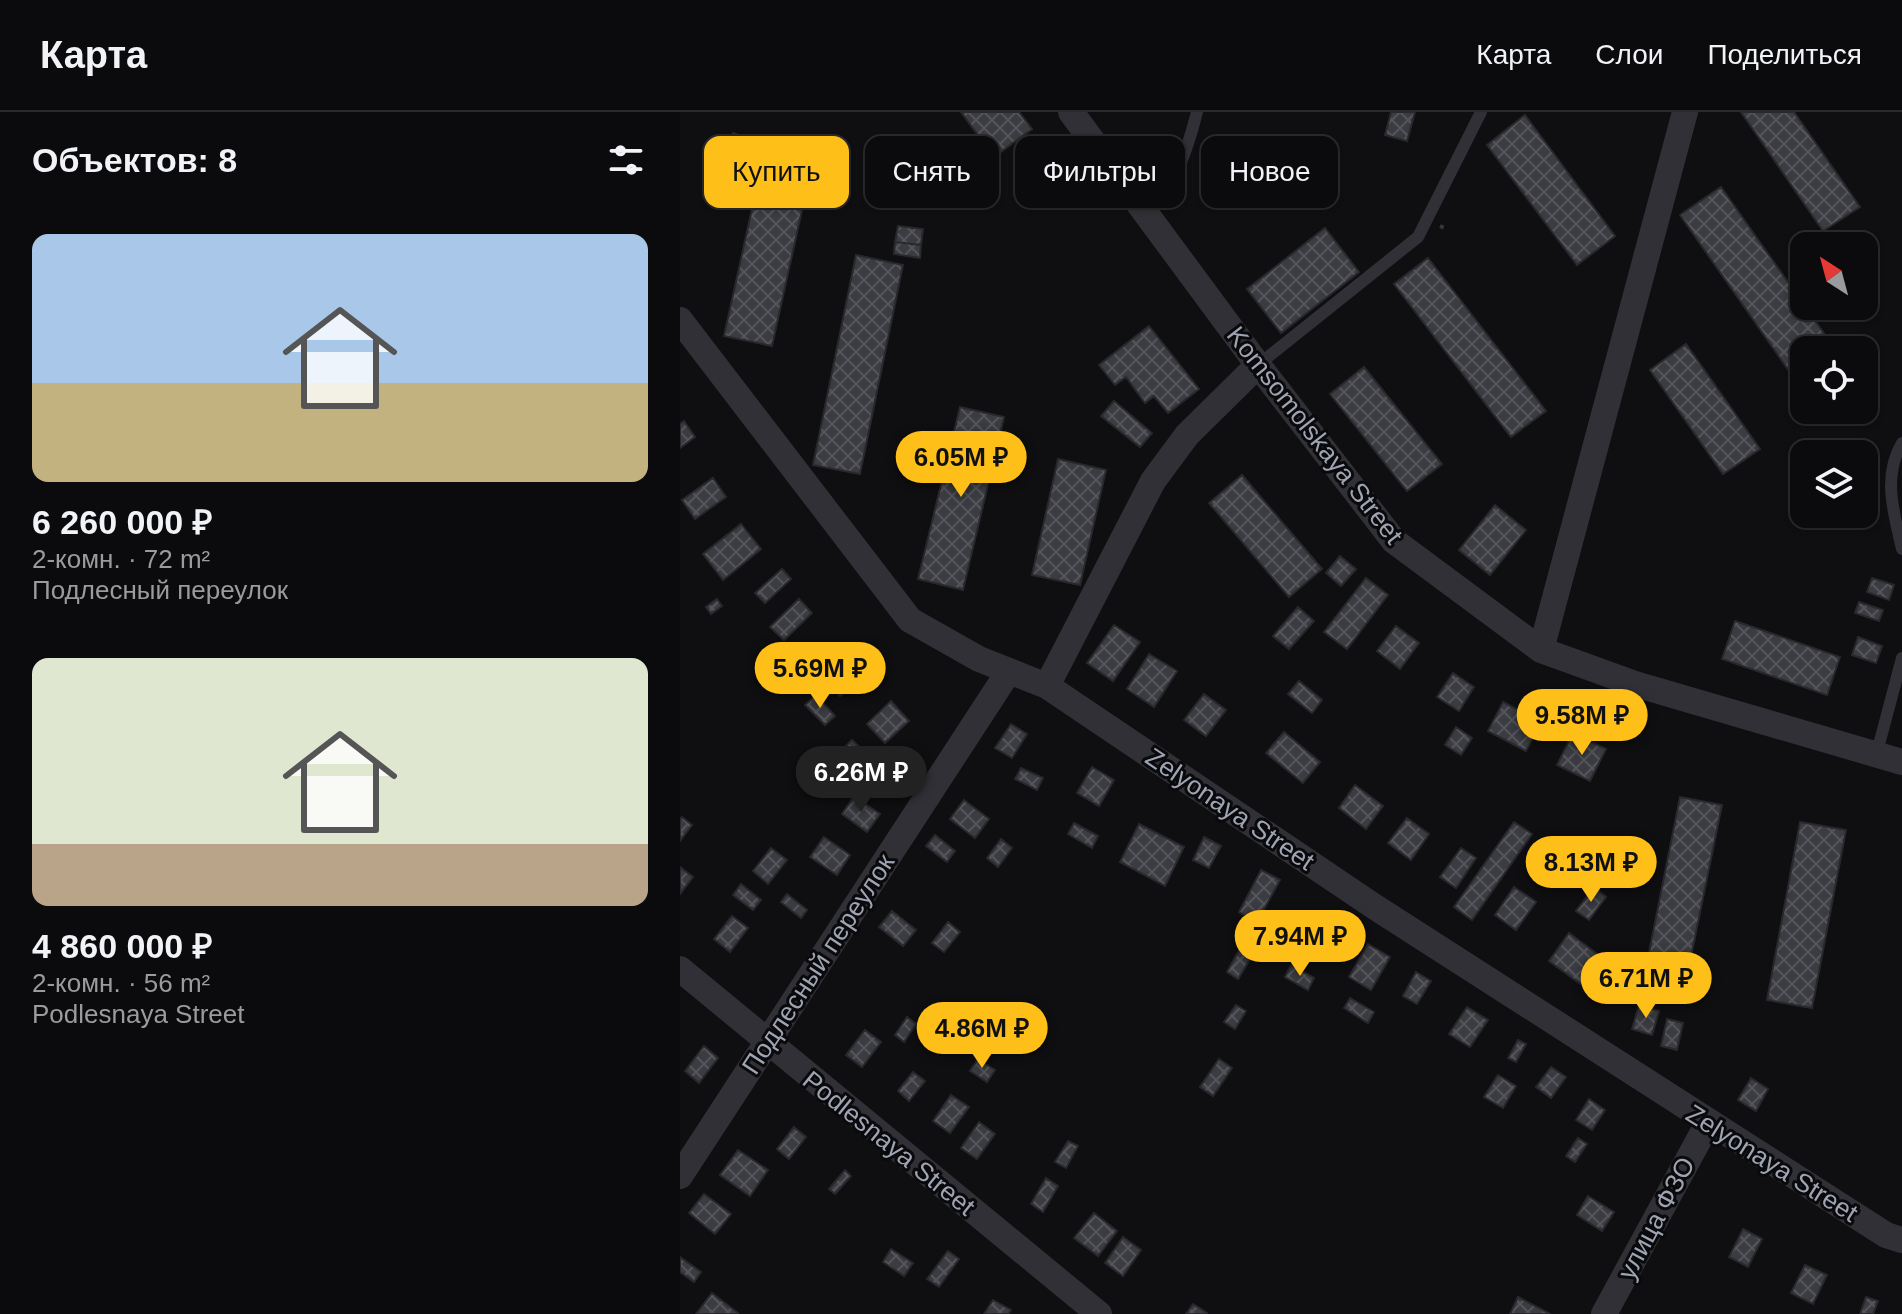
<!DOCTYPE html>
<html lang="ru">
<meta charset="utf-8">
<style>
:root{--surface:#0b0b0d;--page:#19191b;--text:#f1f3f6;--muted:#9a9b9d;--line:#2b2b2e;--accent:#ffbf19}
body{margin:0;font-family:Arial,sans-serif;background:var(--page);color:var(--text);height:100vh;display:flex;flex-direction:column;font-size:30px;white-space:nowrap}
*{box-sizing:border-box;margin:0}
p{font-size:26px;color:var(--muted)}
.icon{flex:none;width:44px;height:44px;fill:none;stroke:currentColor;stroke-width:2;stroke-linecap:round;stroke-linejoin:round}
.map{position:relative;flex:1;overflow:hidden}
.details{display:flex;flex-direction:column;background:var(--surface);width:680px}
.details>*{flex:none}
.top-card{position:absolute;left:24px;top:24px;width:760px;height:72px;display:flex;gap:16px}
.needle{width:52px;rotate:324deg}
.tools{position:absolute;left:1110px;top:120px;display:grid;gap:16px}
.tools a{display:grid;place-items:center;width:88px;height:88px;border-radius:16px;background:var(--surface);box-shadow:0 2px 6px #0004,0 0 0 2px var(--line);font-size:40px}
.price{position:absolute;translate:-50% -68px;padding:0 18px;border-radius:28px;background:var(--accent);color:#111;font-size:26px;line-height:52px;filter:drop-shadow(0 2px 4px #0008)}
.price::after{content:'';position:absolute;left:50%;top:48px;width:24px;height:18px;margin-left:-12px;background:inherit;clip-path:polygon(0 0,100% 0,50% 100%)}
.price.active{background:#222;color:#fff}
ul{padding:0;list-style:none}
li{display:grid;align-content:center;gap:16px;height:424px;padding:0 32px}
li span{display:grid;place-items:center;height:248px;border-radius:16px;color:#555}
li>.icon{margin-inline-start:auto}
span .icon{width:144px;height:144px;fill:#fffc;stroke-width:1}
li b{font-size:34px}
h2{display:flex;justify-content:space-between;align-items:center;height:96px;padding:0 32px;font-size:34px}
.tag{padding:0 28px;border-radius:16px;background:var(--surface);box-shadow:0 2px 6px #0004,0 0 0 2px var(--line);font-size:28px;line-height:72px}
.tag.active{background:var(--accent);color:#111}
header{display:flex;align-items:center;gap:48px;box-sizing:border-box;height:112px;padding:0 40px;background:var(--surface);border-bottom:2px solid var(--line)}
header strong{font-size:38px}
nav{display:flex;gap:44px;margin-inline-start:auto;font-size:28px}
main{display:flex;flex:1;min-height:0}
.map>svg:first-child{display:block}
.building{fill:url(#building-cross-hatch);stroke:#29292d;stroke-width:2}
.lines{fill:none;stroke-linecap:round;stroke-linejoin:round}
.path{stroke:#36373d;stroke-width:4;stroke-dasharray:4 6;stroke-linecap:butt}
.service{stroke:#303036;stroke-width:12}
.minor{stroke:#303036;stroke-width:26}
.labels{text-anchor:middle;stroke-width:6;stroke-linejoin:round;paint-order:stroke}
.street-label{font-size:26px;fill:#9fa4b3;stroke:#0a0a0c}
</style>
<header>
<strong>Карта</strong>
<nav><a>Карта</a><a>Слои</a><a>Поделиться</a></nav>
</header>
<main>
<section class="details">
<h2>Объектов: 8<svg class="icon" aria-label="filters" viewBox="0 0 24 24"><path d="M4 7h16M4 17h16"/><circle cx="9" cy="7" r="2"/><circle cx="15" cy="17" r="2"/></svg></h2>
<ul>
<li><span style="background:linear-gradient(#a9c7e8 60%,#c2b280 0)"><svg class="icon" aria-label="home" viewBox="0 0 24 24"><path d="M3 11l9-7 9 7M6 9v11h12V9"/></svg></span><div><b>6 260 000 ₽</b><p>2-комн. · 72 m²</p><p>Подлесный переулок</p></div></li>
<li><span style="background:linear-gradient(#dfe7d0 75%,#b9a48a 0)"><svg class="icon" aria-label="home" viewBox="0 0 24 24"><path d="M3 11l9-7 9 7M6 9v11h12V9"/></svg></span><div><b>4 860 000 ₽</b><p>2-комн. · 56 m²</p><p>Podlesnaya Street</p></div></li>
</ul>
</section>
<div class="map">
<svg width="1222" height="1202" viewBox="0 0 1222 1202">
<defs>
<pattern id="building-cross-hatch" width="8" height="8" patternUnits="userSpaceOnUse" patternTransform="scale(2)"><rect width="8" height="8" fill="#3b3c41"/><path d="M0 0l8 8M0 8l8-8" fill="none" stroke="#54555a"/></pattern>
</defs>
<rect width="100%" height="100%" fill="#0f0f11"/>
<!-- building -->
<path class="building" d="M281 0H339L352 17 314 45Z
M711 0H735L727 29 705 23Z
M1061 0H1114L1180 95 1143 119Z
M845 3 935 124 897 153 807 33Z
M53 21 83 31 76 51 47 41Z
M1041 75 1150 230 1139 238H1124V249L1109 259 1000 103Z
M74 88 122 98 92 234 44 224Z
M218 114 243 117 241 133 215 130Z
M645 116 679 160 601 221 567 177Z
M215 130 241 133 240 146 214 142Z
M176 143 223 153 180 362 133 353Z
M748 146 866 299 831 325 714 172Z
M469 214 519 277 488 301 474 284 465 291 446 265 435 273 419 253Z
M1006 232 1080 337 1043 362 970 258Z
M684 255 762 352 727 379 650 282Z
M434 289 472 321 460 335 421 304Z
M280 295 324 305 283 478 238 467Z
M4 309 15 325 0 336V312Z
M378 347 426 358 400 473 352 463Z
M562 363 642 457 609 485 529 391Z
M33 366 46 385 15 407 2 388Z
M815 393 846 418 810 463 779 438Z
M61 412 81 437 43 468 23 442Z
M660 444 676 457 661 474 646 461Z
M102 457 111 467 85 491 75 481Z
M686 466 708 483 667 537 644 520Z
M1192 466 1214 473 1209 488 1187 480Z
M37 487 42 494 31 502 26 495Z
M119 487 132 501 104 528 90 515Z
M1179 490 1203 498 1199 509 1175 501Z
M618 495 634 509 609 537 593 524Z
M1055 509 1160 545 1147 583 1042 547Z
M434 513 460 530 433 569 407 551Z
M716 514 739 531 720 557 697 539Z
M1178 525 1202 534 1196 551 1172 543Z
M165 540 185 562 160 584 141 562Z
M469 542 497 559 474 595 447 577Z
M773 561 794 575 779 599 757 585Z
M619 569 642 588 632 601 608 582Z
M524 582 546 598 526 624 504 608Z
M136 583 155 604 145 613 125 593Z
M211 589 229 609 205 631 187 612Z
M823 590 861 610 846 639 808 619Z
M331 612 347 622 332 646 315 636Z
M776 615 792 626 781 643 765 633Z
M604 620 640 650 623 671 586 641Z
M893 621 926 637 910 669 877 653Z
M172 628 190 645 180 655 162 638Z
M412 655 434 668 419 694 397 681Z
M341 656 363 666 357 678 335 667Z
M675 673 703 694 686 717 659 696Z
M174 684 200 702 187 720 162 702Z
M1000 685 1042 693 1006 869 965 861Z
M284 688 309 707 295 726 270 707Z
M2 705 12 713 0 729V707Z
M727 706 749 722 731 748 708 731Z
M834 710 852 722 792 808 774 795Z
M1120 710 1166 718 1132 896 1087 888Z
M394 711 418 724 412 736 388 722Z
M459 712 504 735 485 774 440 750Z
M255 723 275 739 267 750 246 734Z
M144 725 170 743 157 763 130 745Z
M524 725 541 734 529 756 513 748Z
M321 727 332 736 318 755 307 746Z
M91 736 107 748 88 772 73 759Z
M781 736 796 746 776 776 760 765Z
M0 755 13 765 0 782Z
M581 758 600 768 577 810 559 800Z
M61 772 81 788 73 798 53 783Z
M834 775 856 790 836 818 815 803Z
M914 775 926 785 909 808 896 799Z
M107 782 127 798 121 806 101 790Z
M212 799 236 818 223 834 199 815Z
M52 804 68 816 50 840 34 827Z
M646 807 665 818 648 848 628 837Z
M268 810 280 820 264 840 252 831Z
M889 821 944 862 924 889 869 849Z
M688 832 710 845 691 878 669 865Z
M561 835 573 842 558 867 547 860Z
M611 853 634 866 628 878 605 865Z
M736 860 751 869 737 892 723 884Z
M670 886 694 900 688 911 664 896Z
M556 893 566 899 555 917 544 910Z
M959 893 979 899 972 923 952 917Z
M787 895 808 908 790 935 769 922Z
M227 905 236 912 224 930 215 923Z
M987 907 1003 911 997 938 981 934Z
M185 918 201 930 182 955 166 943Z
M838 928 846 932 836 950 828 946Z
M24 934 38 946 19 971 5 959Z
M298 947 315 958 307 970 290 959Z
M539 947 552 956 533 984 520 975Z
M871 955 886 965 871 986 856 975Z
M233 960 245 969 229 989 218 979Z
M818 963 836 974 823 996 804 985Z
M1071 966 1088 977 1076 999 1058 988Z
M271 983 289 995 270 1021 253 1009Z
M909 987 925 998 912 1018 896 1008Z
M299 1010 315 1022 297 1047 281 1036Z
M114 1015 126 1025 109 1047 97 1037Z
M898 1026 907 1032 895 1050 886 1044Z
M388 1029 398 1034 386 1056 375 1050Z
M58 1038 88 1058 70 1084 40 1063Z
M165 1058 171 1064 155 1082 149 1077Z
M366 1066 378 1074 363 1100 351 1092Z
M24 1082 51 1102 35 1122 9 1101Z
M908 1084 934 1100 922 1119 897 1103Z
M414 1101 437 1119 418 1144 394 1126Z
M1063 1117 1082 1127 1068 1155 1049 1145Z
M443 1125 461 1138 443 1164 425 1151Z
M211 1137 233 1151 224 1164 203 1150Z
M268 1139 279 1147 259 1175 247 1167Z
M0 1145 21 1160 14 1170 0 1160Z
M1125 1153 1147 1163 1133 1192 1111 1181Z
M32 1181 58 1201 57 1202H16Z
M838 1185 870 1202H830Z
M1186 1185 1198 1189 1193 1202H1180Z
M313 1188 331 1198 328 1202H304Z
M513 1192 527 1201 526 1202H506Z"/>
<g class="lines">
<!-- path -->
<path class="path" d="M760 114 769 118"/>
<!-- service -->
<path class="service" d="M465 101C496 74 507 39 517 0
M578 253 738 125 801 0
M1222 331C1202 365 1214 401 1222 437
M1196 644 1222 546"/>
<!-- minor -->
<path class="minor" d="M391 0 578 253 714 429 861 538 955 572 1222 650
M0 208 230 508 299 547 367 574 695 795 1206 1123 1222 1128
M861 538 1005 0
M367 574 473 369 507 323 578 253
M0 857 419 1202
M0 1064 329 559
M924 1202 1028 1011"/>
</g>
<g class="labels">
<!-- street labels -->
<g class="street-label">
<text transform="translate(635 323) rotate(52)" y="9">Komsomolskaya Street</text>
<text transform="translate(550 697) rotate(34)" y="9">Zelyonaya Street</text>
<text transform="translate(138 852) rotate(-57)" y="9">Подлесный переулок</text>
<text transform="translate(209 1031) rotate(39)" y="9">Podlesnaya Street</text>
<text transform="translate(1092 1051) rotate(32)" y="9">Zelyonaya Street</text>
<text transform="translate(976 1106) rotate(-62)" y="9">улица ФЗО</text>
</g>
</g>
</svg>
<div class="tools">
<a><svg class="needle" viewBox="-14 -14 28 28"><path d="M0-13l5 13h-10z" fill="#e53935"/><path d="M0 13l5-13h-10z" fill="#9a9b9d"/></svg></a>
<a><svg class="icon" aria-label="locate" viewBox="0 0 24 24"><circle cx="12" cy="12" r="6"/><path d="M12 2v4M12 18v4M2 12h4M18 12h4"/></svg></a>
<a><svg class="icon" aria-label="layers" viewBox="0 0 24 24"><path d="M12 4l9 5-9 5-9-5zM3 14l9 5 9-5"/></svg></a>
</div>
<b class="price" style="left:281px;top:387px">6.05M ₽</b>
<b class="price" style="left:140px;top:598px">5.69M ₽</b>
<b class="price" style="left:902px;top:645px">9.58M ₽</b>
<b class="price active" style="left:181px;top:702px">6.26M ₽</b>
<b class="price" style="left:911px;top:792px">8.13M ₽</b>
<b class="price" style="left:620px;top:866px">7.94M ₽</b>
<b class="price" style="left:966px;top:908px">6.71M ₽</b>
<b class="price" style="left:302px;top:958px">4.86M ₽</b>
<div class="top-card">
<a class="tag active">Купить</a>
<a class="tag">Снять</a>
<a class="tag">Фильтры</a>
<a class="tag">Новое</a>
</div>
</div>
</main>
